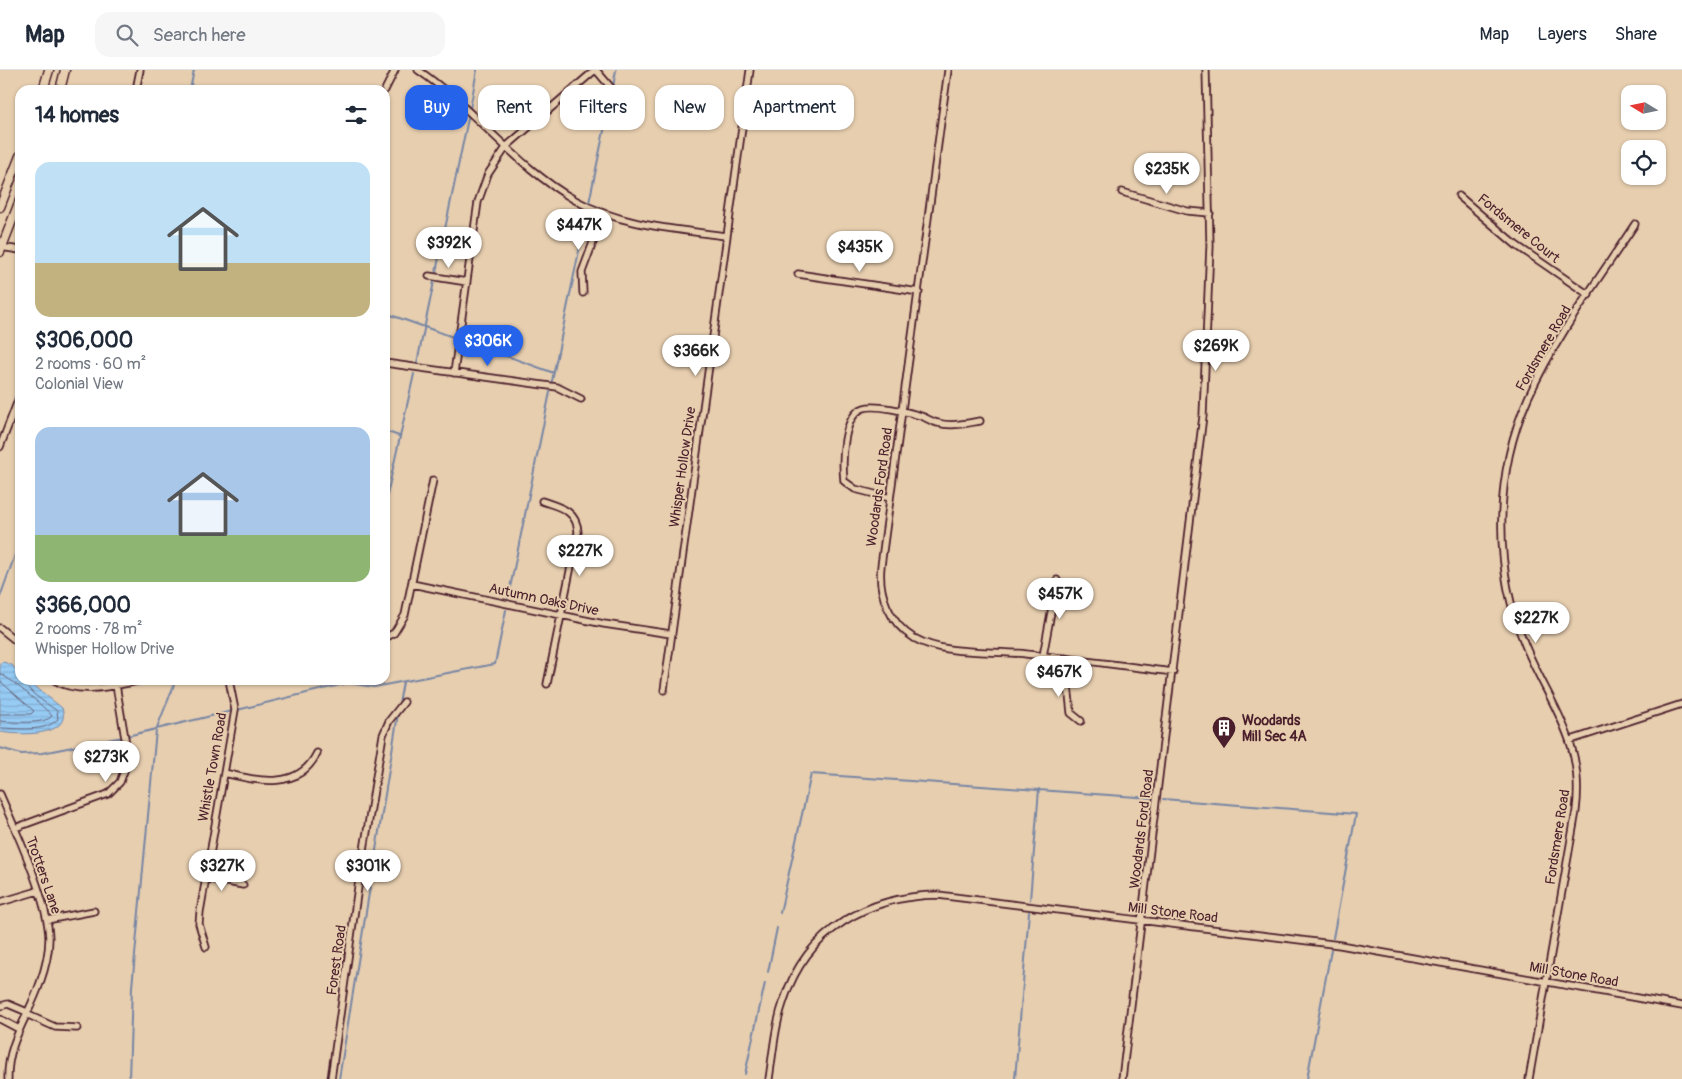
<!DOCTYPE html>
<meta charset="utf-8">
<style>
:root{--surface:#fff;--page:#f6f6f7;--text:#1f2937;--muted:#747a83;--line:#e0e1e3;--accent:#2563eb}
body{margin:0;font-family:Pangolin,sans-serif;background:var(--page);color:var(--text);height:100vh;display:flex;flex-direction:column;font-size:19px;white-space:nowrap}
*{box-sizing:border-box;margin:0}
p{font-size:16px;color:var(--muted)}
.icon{flex:none;width:28px;height:28px;fill:none;stroke:currentColor;stroke-width:2;stroke-linecap:round;stroke-linejoin:round}
.map{position:relative;flex:1;overflow:hidden}
.details{position:absolute;left:15px;top:15px;width:375px;height:600px;display:flex;flex-direction:column;background:var(--surface);border-radius:15px;box-shadow:0 1px 4px #0004}
.details>*{flex:none}
.banner{position:absolute;left:405px;top:15px;width:475px;height:45px;display:flex;gap:10px}
.needle{width:32px;rotate:280deg}
.tools{position:absolute;left:1621px;top:15px;display:grid;gap:10px}
.tools a{display:grid;place-items:center;width:45px;height:45px;border-radius:10px;background:var(--surface);box-shadow:0 1px 4px #0004;font-size:25px}
.price{position:absolute;translate:-50% -42px;padding:0 11px;border-radius:18px;background:#fff;color:#222;font-size:16px;line-height:32px;filter:drop-shadow(0 1px 2px #0008)}
.price::after{content:'';position:absolute;left:50%;top:30px;width:15px;height:11px;margin-left:-8px;background:inherit;clip-path:polygon(0 0,100% 0,50% 100%)}
.price.active{background:var(--accent);color:#fff}
ul{padding:0;list-style:none}
li{display:grid;align-content:center;gap:10px;height:265px;padding:0 20px}
li span{display:grid;place-items:center;height:155px;border-radius:15px;color:#555}
li>.icon{margin-inline-start:auto}
span .icon{width:90px;height:90px;fill:#fffc;stroke-width:1}
li b{font-size:21px}
h2{display:flex;justify-content:space-between;align-items:center;height:60px;padding:0 20px;font-size:21px}
.pill{padding:0 18px;border-radius:15px;background:var(--surface);box-shadow:0 1px 4px #0004;font-size:18px;line-height:45px}
.pill.active{background:var(--accent);color:#fff}
header{display:flex;align-items:center;gap:30px;box-sizing:border-box;height:70px;padding:0 25px;background:var(--surface);border-bottom:1px solid var(--line)}
header strong{font-size:24px}
nav{display:flex;gap:28px;margin-inline-start:auto;font-size:18px}
.search{width:350px;height:45px;background:var(--page);display:flex;align-items:center;gap:12px;box-sizing:border-box;padding:0 18px;border-radius:15px;color:var(--muted);font-size:19px}
.map>svg:first-child{display:block}
.water{fill:url(#water-rules);stroke:#7886a4}
.lines{fill:none;stroke-linecap:round;stroke-linejoin:round}
.shore{stroke:#68647b;stroke-width:1}
.stream{stroke:#7886a4;stroke-width:2}
.minor-casing{stroke:#4a1f2b;stroke-width:9}
.secondary-casing{stroke:#4a1f2b;stroke-width:11}
.minor{stroke:#e7ceaf;stroke-width:5.5}
.secondary{stroke:#e7ceaf;stroke-width:8}
.labels{text-anchor:middle;stroke-width:4;stroke-linejoin:round;paint-order:stroke}
.street-label{font-size:14px;fill:#4a1f2b;stroke:#e7ceaf}
.poi-label{font-size:14px;font-weight:bold;fill:#4a1f2b;stroke:#e7ceaf;text-anchor:start}
</style>
<header>
<strong>Map</strong>
<div class="search"><svg class="icon" aria-label="search" viewBox="0 0 24 24"><circle cx="10" cy="10" r="6"/><path d="M15 15l6 6"/></svg>Search here</div>
<nav><a>Map</a><a>Layers</a><a>Share</a></nav>
</header>
<div class="map">
<svg width="1682" height="1009" viewBox="0 0 1682 1009">
<defs>
<pattern id="water-rules" width="6" height="5" patternUnits="userSpaceOnUse" patternTransform="scale(1.25)"><rect width="6" height="5" fill="#96cbf4"/><path d="M0 2.5h6" fill="none" stroke="#83aed1"/></pattern>
</defs>
<rect width="100%" height="100%" fill="#e7ceaf"/>
<filter id="ink" filterUnits="userSpaceOnUse"><feTurbulence type="fractalNoise" baseFrequency=".02" numOctaves="2"/><feDisplacementMap in="SourceGraphic" scale="10" xChannelSelector="R" yChannelSelector="G"/><feConvolveMatrix kernelMatrix="1 2 1 2 8 2 1 2 1" color-interpolation-filters="sRGB"/></filter>
<g filter="url(#ink)">
<!-- water -->
<path class="water" d="M3 592 12 595 20 604V610H27L62 638C73 668 17 665 0 662V593Z"/>
<g class="lines">
<!-- shore -->
<path class="shore" d="M0 604C5 604 47 639 52 646 45 655 11 652 0 651
M0 611 34 641 31 644H0
M0 658C17 658 45 663 58 649L57 641C48 634 26 622 24 610"/>
<!-- stream -->
<path class="stream" d="M613 17 616 0
M190 20 194 0
M470 39 477 0
M385 243 453 267
M465 271 554 303
M417 293 469 44
M552 311 612 22
M385 361 399 366
M385 434 414 304
M0 527 20 471
M508 528 550 322
M399 634 403 612
M237 640 348 613 374 617 495 594 506 540
M127 666 232 641
M0 678 21 684 42 683 123 667
M1163 729 1356 744 1333 868
M1030 830 1039 719
M780 843 811 704 1151 728
M768 902 777 858
M745 1004 765 913
M129 1009 132 917 156 660 176 610
M339 1009 398 644
M1015 1009 1029 842
M1307 1009 1331 880"/>
<defs>
<path id="minor" d="M418 0C474 38 516 97 575 130 621 156 675 159 726 166
M596 0 613 20 625 45
M948 0 881 496C878 523 889 553 914 568 946 586 990 580 1026 584 1075 589 1124 596 1173 602
M136 20 140 0
M385 20 395 0
M1122 122 1187 141 1210 143
M1459 126 1516 175 1589 225
M0 177 20 180
M798 204 919 222
M429 206 467 212
M583 223 582 202 604 143
M385 293 557 317 581 329
M454 303 478 132 488 104 507 76 595 0
M0 377 20 325
M890 428 855 419 844 411C842 392 842 345 864 338 876 334 908 342 921 346 927 348 932 352 938 353 952 357 967 353 980 351
M542 431C559 437 577 440 578 462L547 614
M412 514 604 554 671 564
M0 558 20 574
M385 568 394 563 405 545 433 410
M1043 586 1057 510
M1065 588 1071 643 1081 651
M54 610C81 626 115 615 144 610
M664 620 750 0
M1571 670 1682 634
M224 703C258 711 299 721 317 683
M0 724C16 761 48 830 49 868 49 883 45 899 40 913 29 946 7 972 8 1009
M15 758 108 724 120 712 127 693V680L116 615
M206 808 243 815
M1 832 38 821
M47 850 94 841
M206 877 199 854 200 842 235 640 229 610
M0 936 8 934 27 942
M26 944 55 957 77 958
M0 949 19 959
M331 1009 359 810 383 665 389 651 404 632
M769 1009C773 983 775 955 784 930 807 860 868 826 938 825L1340 875 1682 936
M1122 1009 1203 346 1210 176 1206 0
M1529 1009 1576 741C1585 670 1550 636 1525 575 1493 498 1494 404 1528 328 1556 266 1598 210 1635 154"/>
<path id="secondary" d="M43 20 49 0
M60 20 65 0
M0 137 20 86
M0 182 20 130"/>
</defs>
<!-- minor casing -->
<use href="#minor" class="minor-casing"/>
<!-- secondary casing -->
<use href="#secondary" class="secondary-casing"/>
<!-- minor -->
<use href="#minor" class="minor"/>
<!-- secondary -->
<use href="#secondary" class="secondary"/>
</g>
</g>
<!-- icons -->
<defs>
<symbol id="building-pin" viewBox="-11 -11 22 30"><path d="M0 17L-7.5 6A9.5 9.5 0 1 1 7.5 6Z" fill="#4a1f2b" stroke="#e7ceaf"/><path d="M-4-6H4V6H1V3H-1V6H-4ZM-2.5-4.3h1.7v1.8h-1.7ZM.8-4.3h1.7v1.8H.8ZM-2.5-1h1.7V.8h-1.7ZM.8-1h1.7V.8H.8Z" fill="#fff"/></symbol>
</defs>
<g fill-rule="evenodd">
<use href="#building-pin" x="1210" y="644" width="28" height="38"/>
</g>
<g class="labels">
<!-- street labels -->
<g class="street-label">
<text transform="translate(1519 158) rotate(39)" y="5">Fordsmere Court</text>
<text transform="translate(1543 278) rotate(-60)" y="5">Fordsmere Road</text>
<text transform="translate(682 397) rotate(-82)" y="5">Whisper Hollow Drive</text>
<text transform="translate(879 417) rotate(-82)" y="5">Woodards Ford Road</text>
<text transform="translate(544 529) rotate(12)" y="5">Autumn Oaks Drive</text>
<text transform="translate(212 697) rotate(-80)" y="5">Whistle Town Road</text>
<text transform="translate(1141 759) rotate(-83)" y="5">Woodards Ford Road</text>
<text transform="translate(1557 767) rotate(-81)" y="5">Fordsmere Road</text>
<text transform="translate(44 805) rotate(71)" y="5">Trotters Lane</text>
<text transform="translate(1173 842) rotate(7)" y="5">Mill Stone Road</text>
<text transform="translate(336 890) rotate(-82)" y="5">Forest Road</text>
<text transform="translate(1574 904) rotate(10)" y="5">Mill Stone Road</text>
</g>
<!-- poi labels -->
<g class="poi-label">
<text x="1242" y="655">Woodards<tspan x="1242" dy="16">Mill Sec 4A</tspan></text>
</g>
</g>
</svg>
<div class="tools">
<a><svg class="needle" viewBox="-14 -14 28 28"><path d="M0-13l5 13h-10z" fill="#e53935"/><path d="M0 13l5-13h-10z" fill="#747a83"/></svg></a>
<a><svg class="icon" aria-label="locate" viewBox="0 0 24 24"><circle cx="12" cy="12" r="6"/><path d="M12 2v4M12 18v4M2 12h4M18 12h4"/></svg></a>
</div>
<b class="price" style="left:1167px;top:125px">$235K</b>
<b class="price" style="left:579px;top:181px">$447K</b>
<b class="price" style="left:449px;top:199px">$392K</b>
<b class="price" style="left:860px;top:203px">$435K</b>
<b class="price active" style="left:488px;top:297px">$306K</b>
<b class="price" style="left:1216px;top:302px">$269K</b>
<b class="price" style="left:696px;top:307px">$366K</b>
<b class="price" style="left:580px;top:507px">$227K</b>
<b class="price" style="left:1060px;top:550px">$457K</b>
<b class="price" style="left:1536px;top:574px">$227K</b>
<b class="price" style="left:1059px;top:628px">$467K</b>
<b class="price" style="left:106px;top:713px">$273K</b>
<b class="price" style="left:222px;top:822px">$327K</b>
<b class="price" style="left:368px;top:822px">$301K</b>
<div class="banner">
<a class="pill active">Buy</a>
<a class="pill">Rent</a>
<a class="pill">Filters</a>
<a class="pill">New</a>
<a class="pill">Apartment</a>
</div>
<section class="details">
<h2>14 homes<svg class="icon" aria-label="filters" viewBox="0 0 24 24"><path d="M4 7h16M4 17h16"/><circle cx="9" cy="7" r="2"/><circle cx="15" cy="17" r="2"/></svg></h2>
<ul>
<li><span style="background:linear-gradient(#bfe0f5 65%,#c2b280 0)"><svg class="icon" aria-label="home" viewBox="0 0 24 24"><path d="M3 11l9-7 9 7M6 9v11h12V9"/></svg></span><div><b>$306,000</b><p>2 rooms · 60 m²</p><p>Colonial View</p></div></li>
<li><span style="background:linear-gradient(#a9c7e8 70%,#8fb573 0)"><svg class="icon" aria-label="home" viewBox="0 0 24 24"><path d="M3 11l9-7 9 7M6 9v11h12V9"/></svg></span><div><b>$366,000</b><p>2 rooms · 78 m²</p><p>Whisper Hollow Drive</p></div></li>
</ul>
</section>
</div>
